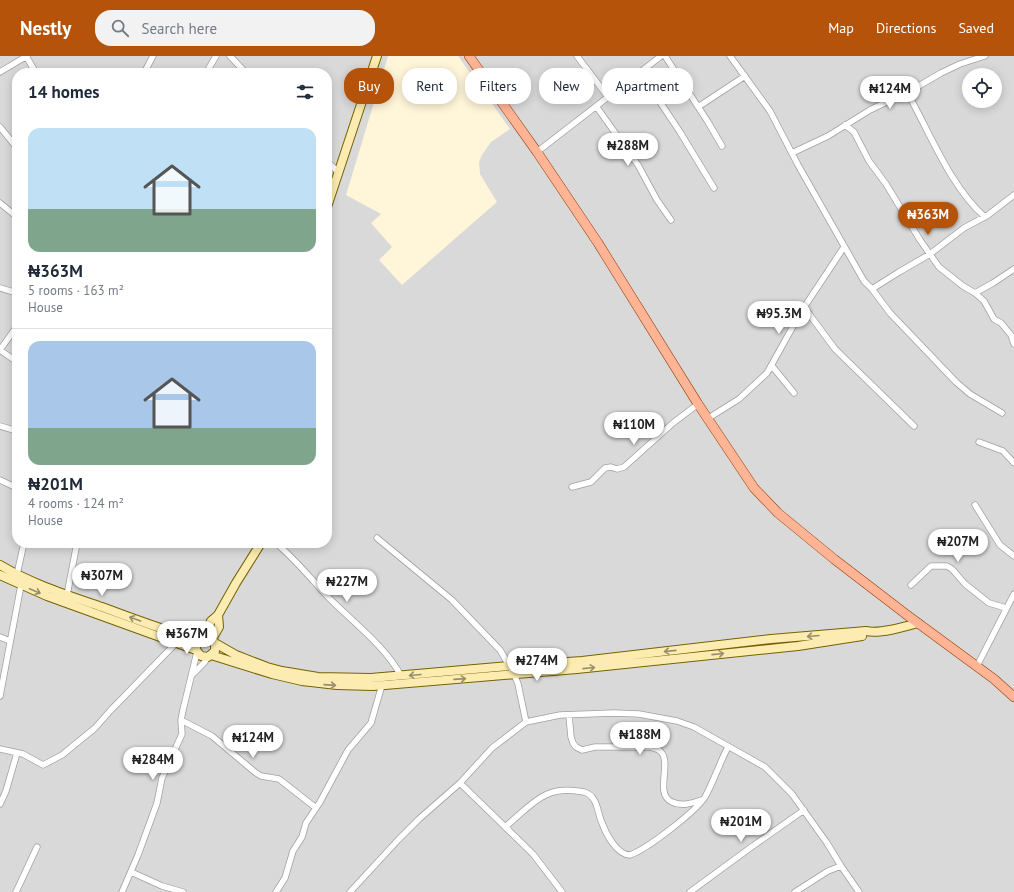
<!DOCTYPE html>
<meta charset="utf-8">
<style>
:root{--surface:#fff;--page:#f2f2f3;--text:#1f2937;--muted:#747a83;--line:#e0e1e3;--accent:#b45309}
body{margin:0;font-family:"PT Sans",sans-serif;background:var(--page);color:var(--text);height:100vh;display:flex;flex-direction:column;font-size:15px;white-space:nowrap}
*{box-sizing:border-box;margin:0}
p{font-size:13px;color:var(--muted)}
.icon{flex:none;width:22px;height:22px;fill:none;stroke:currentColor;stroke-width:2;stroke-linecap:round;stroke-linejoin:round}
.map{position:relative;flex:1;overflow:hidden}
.details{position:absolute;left:12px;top:12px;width:320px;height:480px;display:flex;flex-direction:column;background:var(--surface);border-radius:16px;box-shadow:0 2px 10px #0003}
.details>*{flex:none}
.guide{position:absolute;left:344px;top:12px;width:380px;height:36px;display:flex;gap:8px}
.buttons{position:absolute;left:962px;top:12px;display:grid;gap:8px}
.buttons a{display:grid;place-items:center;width:40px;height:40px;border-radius:50%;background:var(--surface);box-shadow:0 2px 10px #0003;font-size:20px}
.price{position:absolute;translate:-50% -34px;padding:0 9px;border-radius:14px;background:#fff;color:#222;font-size:13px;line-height:26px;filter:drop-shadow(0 1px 2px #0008)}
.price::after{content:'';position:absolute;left:50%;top:24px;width:12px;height:9px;margin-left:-6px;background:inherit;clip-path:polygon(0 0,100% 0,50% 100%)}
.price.selected{background:var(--accent);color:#fff}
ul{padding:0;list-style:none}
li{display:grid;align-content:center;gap:8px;height:212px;padding:0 16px}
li+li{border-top:1px solid var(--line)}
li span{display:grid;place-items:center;height:124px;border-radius:12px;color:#555}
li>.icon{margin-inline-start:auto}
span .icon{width:72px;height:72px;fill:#fffc;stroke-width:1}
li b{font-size:17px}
h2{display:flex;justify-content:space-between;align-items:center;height:48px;padding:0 16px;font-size:17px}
.pill{padding:0 14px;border-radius:16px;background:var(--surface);box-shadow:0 2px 10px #0003;font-size:14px;line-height:36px}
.pill.selected{background:var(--accent);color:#fff}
header{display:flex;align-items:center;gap:24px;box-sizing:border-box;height:56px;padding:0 20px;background:var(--accent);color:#fff}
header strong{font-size:19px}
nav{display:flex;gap:22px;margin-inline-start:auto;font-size:14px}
.search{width:280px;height:36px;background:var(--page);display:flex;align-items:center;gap:10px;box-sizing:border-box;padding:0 14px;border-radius:16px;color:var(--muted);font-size:15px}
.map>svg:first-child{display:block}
.residential{fill:#dad9d9;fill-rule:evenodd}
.education{fill:#fff5d9}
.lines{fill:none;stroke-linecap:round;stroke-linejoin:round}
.street-casing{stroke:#a0a0a0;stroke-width:7}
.secondary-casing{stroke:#756301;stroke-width:10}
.primary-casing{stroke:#943c00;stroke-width:10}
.street{stroke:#fff;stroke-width:5.5}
.secondary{stroke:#fcecb1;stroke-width:8}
.primary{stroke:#ffb595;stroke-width:9}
.oneway{stroke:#978e6e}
</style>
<header>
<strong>Nestly</strong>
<div class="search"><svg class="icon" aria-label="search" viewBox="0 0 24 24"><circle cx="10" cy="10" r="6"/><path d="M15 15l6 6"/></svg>Search here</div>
<nav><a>Map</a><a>Directions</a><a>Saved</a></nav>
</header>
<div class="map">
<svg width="1014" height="836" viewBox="0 0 1014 836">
<rect width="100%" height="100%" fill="#eee6e1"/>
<!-- residential -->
<path class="residential" d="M0 0H1014V836H0ZM17 17H327V487H17ZM969 19H995V45H969Z"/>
<!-- education -->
<path class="education" d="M388 0H458L510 73 491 86 482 99 479 106 480 118 497 146 402 229 379 204 392 191 371 167 381 158 346 139Z"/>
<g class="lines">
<defs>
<path id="street" d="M26 0 36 17
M230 0 246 17
M577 0 608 41
M665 0 708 66 722 90
M730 0 770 55 798 109 864 225 872 233 890 257 956 326 970 338 1002 357
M0 16 27 0
M640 16 680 76 714 132
M144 17 153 0
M206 17 216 0
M907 36C929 75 951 132 985 161
M596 50 638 109 657 144 671 164
M698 51 745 20
M845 69 854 76 869 105 886 128 920 184 939 211 963 230 975 237 984 245 994 263 1001 267 1011 279 1014 288
M0 71 17 92
M537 96 661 0
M792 97 828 80 870 54 917 31 941 17 960 8 985 0
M327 105 338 116
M0 147 17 161
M0 232 17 237
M872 233 899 216 930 198 964 172 988 159 1014 139
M975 237 993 227 1014 213
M804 251 835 293 914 370
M0 294 17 270
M0 294 17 306
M772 310 794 337
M707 363 739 343 767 317 801 256 844 191
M0 370 17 375
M979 386 1003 395 1014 407
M0 424 17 432
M572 431 591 426 605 412 611 411 617 413 624 411 673 367 698 348
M975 449 1000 489 1014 500
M377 482 452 544 500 594 514 618 518 628 526 666
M276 487C296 504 312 524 330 543 352 565 387 592 401 620
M17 518 24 487
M911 529 931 510H947L952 513 965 528 989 547 1006 552
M67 539 77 487
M0 581 10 585
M977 610 1014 538
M192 619 204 607 208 601
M0 640 21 529
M569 659 571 681 573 687 576 691 582 694 595 691H650C654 692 659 693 661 696 672 708 654 738 672 746 682 751 692 747 702 744
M181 664 212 680 256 717 261 720 279 723 316 752
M0 693 23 698 43 709 62 699 95 672 110 655 177 586
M460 727 533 798 562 836
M0 748 6 735 17 697
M505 771C533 748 544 728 584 736 598 740 597 756 602 767 606 778 617 799 630 799 647 793 694 757 705 741 713 727 720 706 728 691
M131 816 162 830 183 836
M16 836 37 791
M122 836 138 799 157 747 162 722 182 678 181 664 183 654 197 596
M276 836 285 822 293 795 302 781 306 767 320 746 348 694 371 667 382 629
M350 836 398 784 419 763 460 727 492 692 526 666 560 659 614 657 639 658 677 665 694 671 765 711 792 738 827 787 841 810 859 836
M690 836 750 792 804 754
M795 836 828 815 841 810"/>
<path id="secondary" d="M327 151 377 0
M0 509C32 528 67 539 102 551 134 563 166 575 198 584
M0 519 47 540 196 594
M203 581 211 565 218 559 236 527 261 487
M212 583 219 571 218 559
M215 587V595L208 601 201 600 196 594V587L198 584 203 581H208L212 583 215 587 236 599 267 611 282 615 318 621 371 622 509 610 582 605 771 583 866 575C880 578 904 571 918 567
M211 599 272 618 302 625 337 629 373 630 577 613 798 590 862 580"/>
<path id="primary" d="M469 0 537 96 598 187 698 348 754 432 778 457 834 503 907 559 994 623 1014 641"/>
</defs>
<!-- street casing -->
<use href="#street" class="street-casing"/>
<!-- secondary casing -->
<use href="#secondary" class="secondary-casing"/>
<!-- primary casing -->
<use href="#primary" class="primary-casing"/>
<!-- street -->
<use href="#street" class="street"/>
<!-- secondary -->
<use href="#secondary" class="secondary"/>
<!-- primary -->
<use href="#primary" class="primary"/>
</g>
<!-- one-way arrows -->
<defs><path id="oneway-shaft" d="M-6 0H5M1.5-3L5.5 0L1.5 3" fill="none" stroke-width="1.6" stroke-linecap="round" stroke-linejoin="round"/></defs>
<g class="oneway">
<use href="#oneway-shaft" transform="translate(35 535) rotate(23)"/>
<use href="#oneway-shaft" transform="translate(135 563) rotate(-160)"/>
<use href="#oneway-shaft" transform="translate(813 580) rotate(175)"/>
<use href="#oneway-shaft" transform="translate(670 595) rotate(174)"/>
<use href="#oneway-shaft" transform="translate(718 598) rotate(-6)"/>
<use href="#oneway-shaft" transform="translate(589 612) rotate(-6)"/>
<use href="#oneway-shaft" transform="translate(415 619) rotate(175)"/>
<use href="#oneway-shaft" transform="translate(460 623) rotate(-4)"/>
<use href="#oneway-shaft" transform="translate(330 629) rotate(4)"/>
</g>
</svg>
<div class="buttons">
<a><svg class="icon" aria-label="locate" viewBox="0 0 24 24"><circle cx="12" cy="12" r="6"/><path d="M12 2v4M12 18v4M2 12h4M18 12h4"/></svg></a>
</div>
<b class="price" style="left:890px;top:54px">₦124M</b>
<b class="price" style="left:628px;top:111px">₦288M</b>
<b class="price selected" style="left:928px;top:180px">₦363M</b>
<b class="price" style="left:779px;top:279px">₦95.3M</b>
<b class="price" style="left:634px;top:390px">₦110M</b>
<b class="price" style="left:958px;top:507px">₦207M</b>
<b class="price" style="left:102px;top:541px">₦307M</b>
<b class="price" style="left:347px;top:547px">₦227M</b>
<b class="price" style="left:187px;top:599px">₦367M</b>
<b class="price" style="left:537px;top:626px">₦274M</b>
<b class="price" style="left:640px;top:700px">₦188M</b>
<b class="price" style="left:253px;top:703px">₦124M</b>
<b class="price" style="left:153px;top:725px">₦284M</b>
<b class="price" style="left:741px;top:787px">₦201M</b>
<div class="guide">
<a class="pill selected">Buy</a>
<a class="pill">Rent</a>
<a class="pill">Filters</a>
<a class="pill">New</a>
<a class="pill">Apartment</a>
</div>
<section class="details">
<h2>14 homes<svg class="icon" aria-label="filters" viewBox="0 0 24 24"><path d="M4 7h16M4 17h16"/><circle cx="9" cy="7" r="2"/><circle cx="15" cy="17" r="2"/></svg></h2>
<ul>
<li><span style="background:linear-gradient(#bfe0f5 65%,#7fa58c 0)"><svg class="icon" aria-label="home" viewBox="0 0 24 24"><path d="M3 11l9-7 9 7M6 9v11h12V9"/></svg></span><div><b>₦363M</b><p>5 rooms · 163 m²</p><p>House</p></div></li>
<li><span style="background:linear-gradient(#a9c7e8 70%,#7fa58c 0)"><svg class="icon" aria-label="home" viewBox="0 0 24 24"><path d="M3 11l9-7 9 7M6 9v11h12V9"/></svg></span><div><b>₦201M</b><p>4 rooms · 124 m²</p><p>House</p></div></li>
</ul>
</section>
</div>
